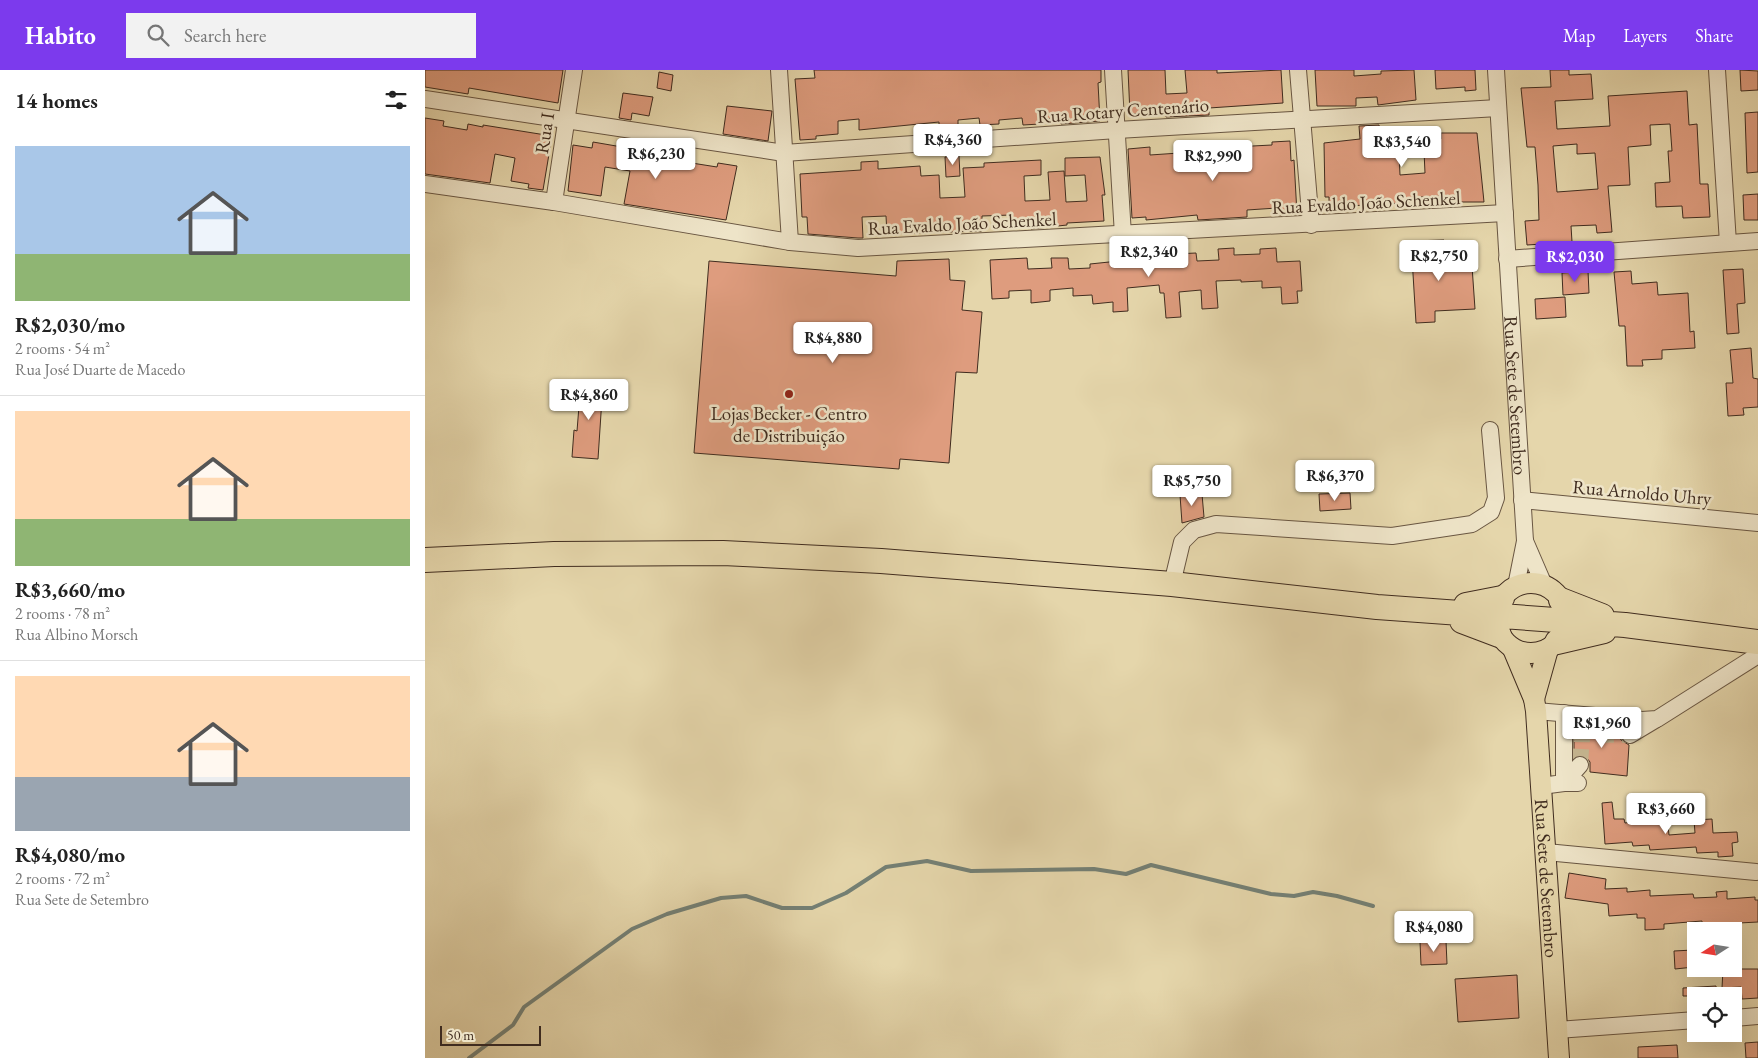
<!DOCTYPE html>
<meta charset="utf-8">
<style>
:root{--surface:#fff;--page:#f2f2f2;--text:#222;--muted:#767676;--line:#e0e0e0;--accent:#7c3aed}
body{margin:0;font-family:"EB Garamond",serif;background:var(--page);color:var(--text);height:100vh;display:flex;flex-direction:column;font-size:19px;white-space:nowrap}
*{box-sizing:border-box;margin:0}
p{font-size:16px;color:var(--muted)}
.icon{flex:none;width:28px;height:28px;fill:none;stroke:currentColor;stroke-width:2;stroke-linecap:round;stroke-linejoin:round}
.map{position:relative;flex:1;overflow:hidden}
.details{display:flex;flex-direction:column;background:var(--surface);width:425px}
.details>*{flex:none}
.needle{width:32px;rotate:258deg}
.controls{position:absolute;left:1262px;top:852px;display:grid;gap:10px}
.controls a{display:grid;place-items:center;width:55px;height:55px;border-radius:0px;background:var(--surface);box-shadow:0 5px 20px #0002;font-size:25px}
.scale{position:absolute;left:15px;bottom:12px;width:101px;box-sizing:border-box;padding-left:5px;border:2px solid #402c1f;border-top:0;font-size:14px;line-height:18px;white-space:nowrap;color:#402c1f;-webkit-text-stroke:4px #eee4c8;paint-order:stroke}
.price{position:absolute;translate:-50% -42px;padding:0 11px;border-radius:5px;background:#fff;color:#222;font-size:16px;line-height:32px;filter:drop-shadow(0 1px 2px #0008)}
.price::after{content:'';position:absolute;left:50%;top:30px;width:15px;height:11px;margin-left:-8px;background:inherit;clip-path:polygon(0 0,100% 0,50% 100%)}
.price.selected{background:var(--accent);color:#fff}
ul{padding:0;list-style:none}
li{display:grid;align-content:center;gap:10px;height:265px;padding:0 15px}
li+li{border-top:1px solid var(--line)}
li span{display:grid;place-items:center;height:155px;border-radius:0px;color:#555}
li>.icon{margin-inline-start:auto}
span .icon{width:90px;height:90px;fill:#fffc;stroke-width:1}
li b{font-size:21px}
h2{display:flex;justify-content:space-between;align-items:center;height:60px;padding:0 15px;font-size:21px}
header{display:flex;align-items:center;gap:30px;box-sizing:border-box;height:70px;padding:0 25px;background:var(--accent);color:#fff}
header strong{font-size:24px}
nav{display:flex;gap:28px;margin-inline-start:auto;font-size:18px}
.search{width:350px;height:45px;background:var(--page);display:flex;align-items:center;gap:12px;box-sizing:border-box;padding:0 18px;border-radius:0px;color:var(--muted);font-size:19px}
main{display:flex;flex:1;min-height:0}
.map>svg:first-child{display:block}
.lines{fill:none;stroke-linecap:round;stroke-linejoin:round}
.stream{stroke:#748075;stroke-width:4}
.building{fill:#de9c7e;stroke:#402c1f;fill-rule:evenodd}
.minor-tunnel{stroke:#c4b48f;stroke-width:16;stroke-dasharray:16 8;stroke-linecap:butt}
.minor-casing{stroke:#695642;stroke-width:18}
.major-casing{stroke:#402c1f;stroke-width:22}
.highway-casing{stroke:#402c1f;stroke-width:26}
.minor{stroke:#eee4c8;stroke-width:16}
.major{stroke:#e5d6ab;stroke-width:20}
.highway{stroke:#e5d6ab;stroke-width:24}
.poi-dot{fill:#8f2418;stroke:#eee4c8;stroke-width:2}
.labels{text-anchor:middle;stroke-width:5;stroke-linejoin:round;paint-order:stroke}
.street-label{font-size:19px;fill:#402c1f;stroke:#eee4c8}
.poi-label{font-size:19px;fill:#402c1f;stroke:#eee4c8}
</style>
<header>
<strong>Habito</strong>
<div class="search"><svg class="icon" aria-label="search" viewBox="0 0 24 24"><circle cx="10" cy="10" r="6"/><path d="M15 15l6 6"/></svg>Search here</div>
<nav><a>Map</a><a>Layers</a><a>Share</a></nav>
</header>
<main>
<section class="details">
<h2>14 homes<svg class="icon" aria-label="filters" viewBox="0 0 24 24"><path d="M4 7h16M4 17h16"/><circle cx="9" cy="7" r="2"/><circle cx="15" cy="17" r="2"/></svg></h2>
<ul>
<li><span style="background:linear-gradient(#a9c7e8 70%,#8fb573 0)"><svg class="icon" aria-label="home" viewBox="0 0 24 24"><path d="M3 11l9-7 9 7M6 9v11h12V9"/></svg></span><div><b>R$2,030/mo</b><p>2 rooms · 54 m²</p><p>Rua José Duarte de Macedo</p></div></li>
<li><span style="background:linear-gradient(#ffd9b3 70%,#8fb573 0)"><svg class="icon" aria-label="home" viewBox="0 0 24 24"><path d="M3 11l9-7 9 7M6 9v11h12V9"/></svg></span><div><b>R$3,660/mo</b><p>2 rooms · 78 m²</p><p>Rua Albino Morsch</p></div></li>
<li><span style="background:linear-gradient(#ffd9b3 65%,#9aa5b1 0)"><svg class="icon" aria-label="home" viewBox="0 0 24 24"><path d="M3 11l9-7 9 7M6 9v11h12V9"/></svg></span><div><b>R$4,080/mo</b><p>2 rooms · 72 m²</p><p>Rua Sete de Setembro</p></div></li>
</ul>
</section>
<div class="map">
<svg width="1333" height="988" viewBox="0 0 1333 988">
<rect width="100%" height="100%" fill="#e5d6ab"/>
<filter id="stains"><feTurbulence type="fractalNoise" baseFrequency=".004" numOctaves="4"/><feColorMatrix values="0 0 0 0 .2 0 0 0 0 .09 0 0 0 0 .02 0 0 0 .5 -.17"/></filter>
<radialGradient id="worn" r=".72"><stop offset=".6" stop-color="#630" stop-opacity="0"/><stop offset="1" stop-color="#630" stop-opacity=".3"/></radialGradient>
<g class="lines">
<!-- stream -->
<path class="stream" d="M44 988 88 955 99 937 207 859 242 844 296 828 321 826 357 838H387L421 823 461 797 502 791 546 801 669 799 701 804 726 795 846 824 869 826 888 822 912 826 948 836"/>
</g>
<!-- building -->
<path class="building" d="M0 0H138L133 33 44 18 43 24 0 17Z
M389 0H676V12L673 13 675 51 636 54V48L615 49V54L598 55 597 48 574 50V54L555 55 554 48 533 50V60L514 61V52L434 60V49L413 51V64L391 66V69L375 70 370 9 390 8Z
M703 0H740L741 24 762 23 760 0H792V3L856 0 858 33 784 38V45L741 47V42L705 44Z
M890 0H929V6L956 4V1L989 0 991 30 953 35 952 27 931 28V36H892Z
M1010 0H1050L1051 20 1040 21V17L1011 19Z
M1125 0H1144V5L1166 4 1168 29 1130 31 1132 59 1185 56 1183 26 1262 21 1264 55 1272 54 1275 114H1283L1285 147 1258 148 1257 136 1231 137 1230 113 1245 112 1243 81H1247L1245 54 1225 55 1226 75 1203 77 1205 115 1183 116 1187 162 1172 163 1171 155 1146 156 1147 172 1102 175 1100 151 1114 150 1113 115 1110 77H1102L1096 18 1126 17ZM1152 74V84L1170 83 1173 119 1132 122 1128 76Z
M1315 0 1333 1V20L1316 21Z
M234 2 248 5 246 21 232 18Z
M198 23 228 27 224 46 207 43 206 50 194 48Z
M302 36 347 41 343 71 298 64Z
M1333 42V102L1322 103 1320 43Z
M0 48 19 51 18 56 42 60 43 54 58 57V55L127 66 118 120 103 118 104 114 86 111 90 88 70 84 65 113 0 104Z
M954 55 955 61 994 59V70L1016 69V63H1052L1059 132H1020L1019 126 996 127V132L904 137V127H900L899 73 935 69 934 56ZM999 81 1000 103 975 105 974 83Z
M865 71 866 91 869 90 872 144 852 145V138L822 140V147L773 150 772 145 721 150V147L707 148 703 79 725 77V85L769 82V79L847 75V72Z
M168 72 255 87 254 91 292 97 293 93 312 96 301 150 199 134 205 101 180 97 176 126 143 121 148 75 167 78Z
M534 86 535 106 521 107 520 87Z
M675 87 680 125H677L679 151 642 153V155L606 159V155L587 157 586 145 557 146V161L462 164 461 146 437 147 438 168H433L383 164 382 147H377L375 104 436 100V92L453 91V99L495 96 496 106 514 105 515 128 540 127 538 98 559 97V93L616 90V105L599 106 600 131 625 130 623 102 639 101 641 132 662 131 660 105 640 106V88Z
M1333 124V150H1319L1318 125Z
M1019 170 1021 197 1047 196 1050 239 1010 241V252L991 253 986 171Z
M809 178V185L835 184V179L851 178 852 192 875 191 877 221H872L873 233 857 234 856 217 837 218V211L816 212V210L791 211 793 238 777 239 776 220 754 222 756 247 741 248 739 223H735L734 215 702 218 703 241 688 242V232L668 234 667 225 648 226V218L625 220V231L606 233V220L584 221V228L567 229 565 190 602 188 603 199 627 198 626 188H643L644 199 665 198V194L713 189V183L728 182V185L771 183 772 191 794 190 793 179Z
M524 189 525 210 540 211 537 240 557 242 552 303 531 302 524 393 475 389 474 399 269 383 284 191 471 206 472 191Z
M1318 199 1320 233 1312 234 1314 263 1302 264 1298 200Z
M1163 201 1164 223 1138 225 1137 203Z
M1206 201 1207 214 1232 212 1233 225 1263 223 1265 262 1269 261 1270 278 1237 280V289L1217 290 1218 296H1202L1200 256H1194L1189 202Z
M1140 227 1141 247 1111 249 1110 229Z
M1326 278 1328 308 1333 309V337L1318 338 1319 345 1303 346 1301 313H1308L1305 280Z
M156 311 178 313 173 389 147 387 149 360 152 361Z
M925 423 926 439 895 441 894 424Z
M777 424 779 447 757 453 755 425Z
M1149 655 1198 658 1195 665 1196 670 1204 675 1202 706 1165 702V692L1162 688 1157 685 1149 687Z
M1187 732 1189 749H1199L1200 753 1242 747 1244 765 1270 763 1269 750 1287 749 1288 763 1312 762 1313 772 1307 773 1308 786 1293 787V782L1272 783 1271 777 1225 780 1224 775 1208 776 1207 772 1180 774 1177 733Z
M1144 803 1181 809 1180 819 1202 818V822L1225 820V826L1268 824 1269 828 1292 827 1291 822 1302 821V829L1330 827V830H1333V852L1314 853V856H1311V861H1277V851L1239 854V859L1220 860V848H1212V844L1184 846 1183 834 1140 828Z
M1021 871 1022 894 996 895 995 872Z
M1268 880 1269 897 1250 899 1249 881Z
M1298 899H1333V928L1317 929 1316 917 1297 918Z
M1092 905 1094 948 1033 952 1030 909Z
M1291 916 1292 926H1258V918Z
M1333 972V988H1321L1320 973Z
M1252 975 1253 988H1213V977Z"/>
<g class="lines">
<!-- minor-tunnel -->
<path class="minor-tunnel" d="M1149 664 1205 665
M1155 695 1157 665"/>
<defs>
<g id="minor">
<path d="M354 0 365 172"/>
<path d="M688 0 698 165"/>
<path d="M873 0 886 155"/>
<path id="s1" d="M1071 0 1100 471 1091 516"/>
<path d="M1292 0 1303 173"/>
<path d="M0 29 359 83 692 60 1073 38"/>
<path d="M0 114 129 132 365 172 433 178 1080 143"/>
<path d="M129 132 149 0"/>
<path d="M1082 189 1333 171"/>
<path d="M1097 430 1333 453"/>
<path d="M1100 471 1119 515"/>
<path d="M747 514 757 472 769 460 791 454 967 466 1047 454 1066 442 1071 428 1065 360"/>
<path d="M1111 641 1217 650 1232 649 1333 585"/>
<path d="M1205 665 1230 650"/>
<path d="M1153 713H1139L1155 695"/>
<path d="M1116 716 1139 713V643"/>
<path d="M1121 782 1331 802"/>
<path d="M1309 948 1333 946"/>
<path d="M1132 960 1271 950"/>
</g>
<g id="major">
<circle cx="1106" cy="548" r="35"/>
<path id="s2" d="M1088 579 1109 629 1111 641 1134 988"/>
<path d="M1109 629 1123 579"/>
</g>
<path id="highway" d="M0 490 129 484 298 483 456 491 747 514 952 537 1200 555 1333 572
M1136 530 1177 546
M1041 535 1077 528
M1037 551 1074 565
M1132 572 1179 561"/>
</defs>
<!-- minor casing -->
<use href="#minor" class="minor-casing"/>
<!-- major casing -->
<use href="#major" class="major-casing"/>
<!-- highway casing -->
<use href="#highway" class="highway-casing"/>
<!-- minor -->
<use href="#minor" class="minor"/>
<!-- major -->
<use href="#major" class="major"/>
<!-- highway -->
<use href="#highway" class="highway"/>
</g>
<!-- markers -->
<circle class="poi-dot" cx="364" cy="324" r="5"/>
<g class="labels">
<!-- street labels -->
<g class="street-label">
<text transform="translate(698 40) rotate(-4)" y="7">Rua Rotary Centenário</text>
<text transform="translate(119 63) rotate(-81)" y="7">Rua I</text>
<text transform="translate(941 132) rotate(-3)" y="7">Rua Evaldo João Schenkel</text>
<text transform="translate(537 153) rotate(-3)" y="7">Rua Evaldo João Schenkel</text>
<text dy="7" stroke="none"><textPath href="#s1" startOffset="326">Rua Sete de Setembro</textPath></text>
<text transform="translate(1217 422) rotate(5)" y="7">Rua Arnoldo Uhry</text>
<text dy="7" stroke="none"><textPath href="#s2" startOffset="234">Rua Sete de Setembro</textPath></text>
</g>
<!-- poi labels -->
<g class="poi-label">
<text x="364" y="350">Lojas Becker - Centro<tspan x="364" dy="22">de Distribuição</tspan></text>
</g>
</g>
<rect width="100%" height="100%" filter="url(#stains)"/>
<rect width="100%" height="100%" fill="url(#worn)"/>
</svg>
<div class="controls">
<a><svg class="needle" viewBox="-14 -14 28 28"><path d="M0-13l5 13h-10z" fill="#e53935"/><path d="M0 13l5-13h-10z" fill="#767676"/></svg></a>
<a><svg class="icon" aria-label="locate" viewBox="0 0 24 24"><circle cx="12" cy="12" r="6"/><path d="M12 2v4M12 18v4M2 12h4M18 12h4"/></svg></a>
</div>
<div class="scale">50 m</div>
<b class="price" style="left:528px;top:96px">R$4,360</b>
<b class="price" style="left:977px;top:98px">R$3,540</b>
<b class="price" style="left:231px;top:110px">R$6,230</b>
<b class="price" style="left:788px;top:112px">R$2,990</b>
<b class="price" style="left:724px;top:208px">R$2,340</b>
<b class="price" style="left:1014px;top:212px">R$2,750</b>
<b class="price selected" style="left:1150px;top:213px">R$2,030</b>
<b class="price" style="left:408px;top:294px">R$4,880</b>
<b class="price" style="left:164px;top:351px">R$4,860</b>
<b class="price" style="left:910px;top:432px">R$6,370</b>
<b class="price" style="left:767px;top:437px">R$5,750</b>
<b class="price" style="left:1177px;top:679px">R$1,960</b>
<b class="price" style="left:1241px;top:765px">R$3,660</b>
<b class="price" style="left:1009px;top:883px">R$4,080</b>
</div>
</main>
